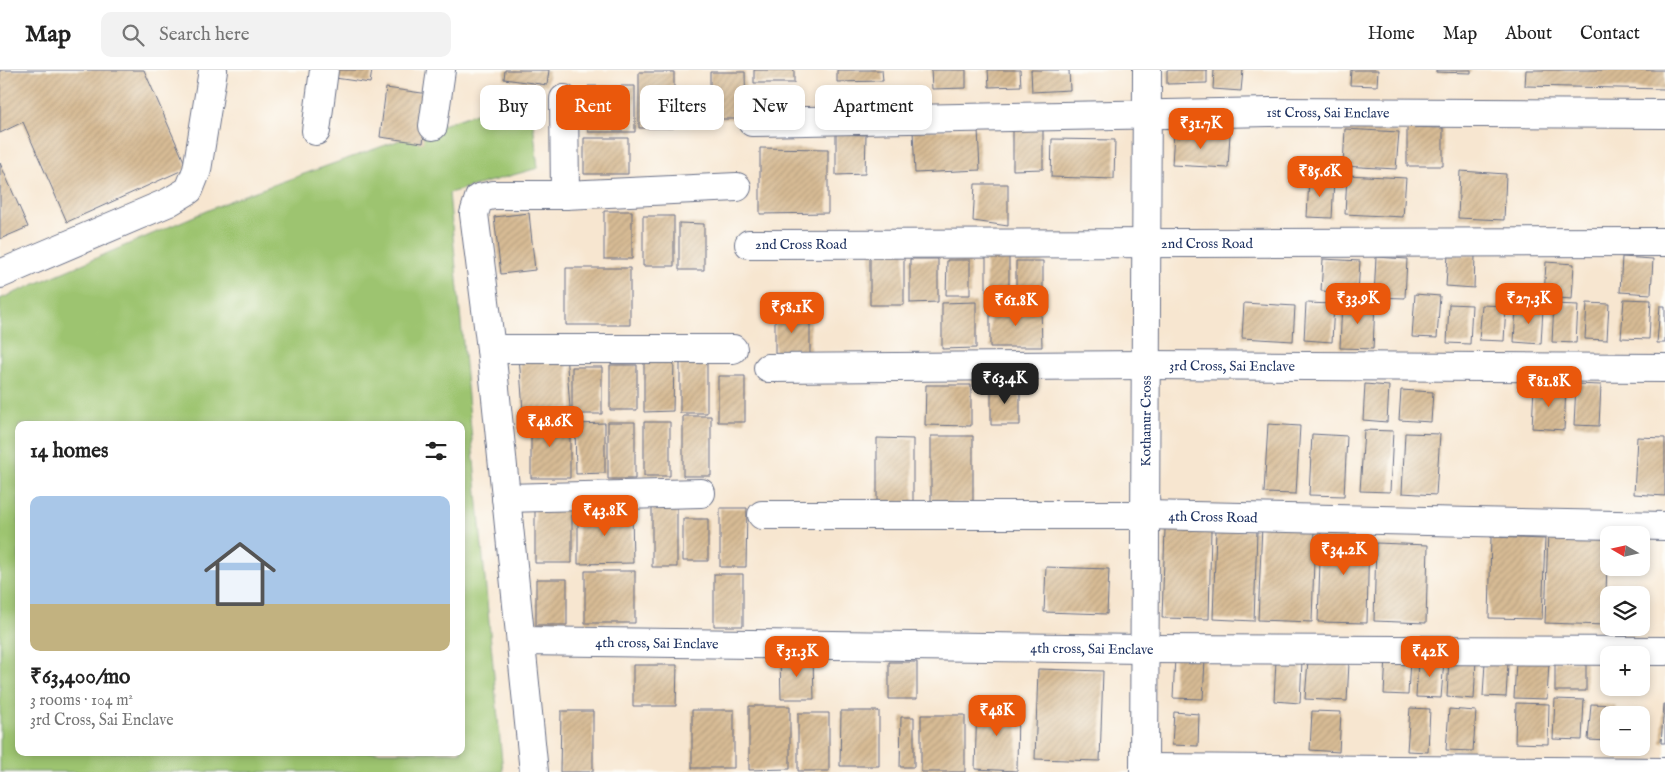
<!DOCTYPE html>
<meta charset="utf-8">
<style>
:root{--surface:#fff;--page:#f2f2f2;--text:#222;--muted:#767676;--line:#e0e0e0;--accent:#ea580c}
body{margin:0;font-family:"IM FELL English",serif;background:var(--page);color:var(--text);height:100vh;display:flex;flex-direction:column;font-size:19px;white-space:nowrap}
*{box-sizing:border-box;margin:0}
p{font-size:16px;color:var(--muted)}
.icon{flex:none;width:28px;height:28px;fill:none;stroke:currentColor;stroke-width:2;stroke-linecap:round;stroke-linejoin:round}
.map{position:relative;flex:1;overflow:hidden}
.panel{position:absolute;left:15px;top:351px;width:450px;height:335px;display:flex;flex-direction:column;background:var(--surface);border-radius:10px;box-shadow:0 2px 8px #0003}
.panel>*{flex:none}
.hud{position:absolute;left:480px;top:15px;width:475px;height:45px;display:flex;gap:10px}
.needle{width:32px;rotate:279deg}
.controls{position:absolute;left:1600px;top:456px;display:grid;gap:10px}
.controls a{display:grid;place-items:center;width:50px;height:50px;border-radius:10px;background:var(--surface);box-shadow:0 2px 8px #0003;font-size:25px}
.price{position:absolute;translate:-50% -42px;padding:0 11px;border-radius:10px;background:var(--accent);color:#fff;font-size:16px;line-height:32px;filter:drop-shadow(0 1px 2px #0008)}
.price::after{content:'';position:absolute;left:50%;top:30px;width:15px;height:11px;margin-left:-8px;background:inherit;clip-path:polygon(0 0,100% 0,50% 100%)}
.price.selected{background:#222;color:#fff}
ul{padding:0;list-style:none}
li{display:grid;align-content:center;gap:10px;height:265px;padding:0 15px}
li+li{border-top:1px solid var(--line)}
li span{display:grid;place-items:center;height:155px;border-radius:10px;color:#555}
li>.icon{margin-inline-start:auto}
span .icon{width:90px;height:90px;fill:#fffc;stroke-width:1}
li b{font-size:21px}
h2{display:flex;justify-content:space-between;align-items:center;height:60px;padding:0 15px;font-size:21px}
.pill{padding:0 18px;border-radius:10px;background:var(--surface);box-shadow:0 2px 8px #0003;font-size:18px;line-height:45px}
.pill.selected{background:var(--accent);color:#fff}
header{display:flex;align-items:center;gap:30px;box-sizing:border-box;height:70px;padding:0 25px;background:var(--surface);border-bottom:1px solid var(--line)}
header strong{font-size:24px}
nav{display:flex;gap:28px;margin-inline-start:auto;font-size:18px}
.search{width:350px;height:45px;background:var(--page);display:flex;align-items:center;gap:12px;box-sizing:border-box;padding:0 18px;border-radius:10px;color:var(--muted);font-size:19px}
.map>svg:first-child{display:block}
.green{fill:#9dc470;stroke:#5c7a67;fill-rule:evenodd}
.building{fill:url(#building-hatch)}
.lines{fill:none;stroke-linecap:round;stroke-linejoin:round}
.minor-casing{stroke:#686f86;stroke-width:30}
.tertiary-casing{stroke:#686f86;stroke-width:30}
.minor{stroke:#fff;stroke-width:28}
.tertiary{stroke:#fff;stroke-width:28}
.labels{text-anchor:middle;stroke-width:4;stroke-linejoin:round;paint-order:stroke}
.street-label{font-size:14px;fill:#1b2f5e;stroke:#fdfcf7}
</style>
<header>
<strong>Map</strong>
<div class="search"><svg class="icon" aria-label="search" viewBox="0 0 24 24"><circle cx="10" cy="10" r="6"/><path d="M15 15l6 6"/></svg>Search here</div>
<nav><a>Home</a><a>Map</a><a>About</a><a>Contact</a></nav>
</header>
<div class="map">
<svg width="1665" height="702" viewBox="0 0 1665 702">
<defs>
<pattern id="building-hatch" width="6" height="6" patternUnits="userSpaceOnUse" patternTransform="scale(1.25)"><rect width="6" height="6" fill="#d7bb94"/><path d="M-1 1l2-2M0 6l6-6M5 7l2-2" fill="none" stroke="#b8a182"/></pattern>
</defs>
<rect width="100%" height="100%" fill="#fdfcf7"/>
<filter id="ink" filterUnits="userSpaceOnUse"><feTurbulence type="fractalNoise" baseFrequency=".02" numOctaves="2"/><feDisplacementMap in="SourceGraphic" scale="10" xChannelSelector="R" yChannelSelector="G"/><feConvolveMatrix kernelMatrix="1 2 1 2 8 2 1 2 1" color-interpolation-filters="sRGB"/></filter>
<filter id="wash" filterUnits="userSpaceOnUse"><feTurbulence type="fractalNoise" baseFrequency=".0096" numOctaves="4" result="noise"/><feDisplacementMap in="SourceGraphic" scale="20" xChannelSelector="R" yChannelSelector="G"/><feGaussianBlur stdDeviation="1.12" result="paint"/><feColorMatrix in="noise" values="0 0 0 0 0 0 0 0 0 0 0 0 0 0 0 0 0 1.4 0 .05"/><feComposite in="paint" operator="in"/></filter>
<g filter="url(#wash)">
<rect width="100%" height="100%" fill="#f7e6d0"/>
<!-- green -->
<path class="green" d="M530 24 538 98 449 123 503 702H0V229L239 127ZM19 355H461V682H19Z"/>
<g id="blocks">
<!-- building -->
<path class="building" d="M0 0H144L187 98 67 152 23 52 0 63Z
M336 0H372L370 13 335 8Z
M505 0H549L547 15 504 9Z
M754 0H794V13H754Z
M837 0H882L883 11 837 12Z
M931 0H966V18L932 19Z
M988 0H1020L1021 16 989 17Z
M1031 0H1069L1070 20 1032 22Z
M1167 0H1207V13L1167 14Z
M1214 0H1243L1241 21 1213 19Z
M1351 0H1378L1377 16 1350 15Z
M1436 0H1471V3L1436 2Z
M1526 0H1665V19L1525 16Z
M639 2H674V58H639Z
M710 2H745L746 49H710Z
M588 16H635V62H588Z
M386 18 429 24 423 73 380 67Z
M1407 57 1443 58V96H1407Z
M978 59 980 100 915 103 913 61Z
M1013 59 1043 60V99L1013 100Z
M1345 59 1399 62 1396 99 1343 96Z
M1174 61 1230 64 1228 98 1172 95Z
M836 64 866 65 865 104 836 105Z
M584 68H628V104H584Z
M1052 69 1115 70 1114 109 1051 107Z
M760 78 828 79V143L760 144Z
M0 93 28 157 0 169Z
M1460 101 1506 104 1504 150 1458 148Z
M1347 105 1406 108 1403 147 1345 144Z
M1309 108 1334 109 1332 148 1307 147Z
M975 114H1008V156L973 151Z
M604 141H632V189H604Z
M529 143 535 200 501 204 494 147Z
M643 146H674V196H643Z
M679 153 704 154V200H679Z
M870 180 904 181V235H870Z
M986 181H1009V222H986Z
M1448 184 1475 186 1474 218 1446 216Z
M1376 187 1407 189 1405 228 1374 227Z
M1622 187 1653 189 1651 224 1620 222Z
M910 189H938V232L910 233Z
M1323 189 1360 191 1358 223 1321 221Z
M947 190H970V225H946Z
M1016 191H1043V226H1016Z
M1546 192 1574 194 1572 229 1544 227Z
M566 198H630V255H566Z
M1415 224 1440 226 1437 268 1412 267Z
M1624 229 1651 230 1649 269 1621 268Z
M1342 231 1375 232 1373 279 1340 278Z
M976 232V278L942 279V233Z
M1244 233 1295 236 1293 271 1242 268Z
M1306 233 1334 234 1332 272 1304 270Z
M1587 233 1609 234 1607 270 1585 269Z
M1449 234 1472 235 1470 274 1447 273Z
M1554 234 1578 235 1576 273 1552 272Z
M1482 235 1506 236 1504 271 1479 270Z
M990 236H1041L1042 277H990Z
M1660 236H1665V273H1657Z
M1516 237 1543 238 1541 274 1514 272Z
M775 242H810V287H775Z
M566 283 570 338 523 341 519 286Z
M644 288H674L673 341 644 342Z
M680 293H707V343H680Z
M610 295H637V340H610Z
M572 297H602V344H572Z
M718 306H745V352H718Z
M1365 314 1389 316 1387 352 1363 350Z
M1576 314 1601 315 1599 356 1574 355Z
M926 315H971V356L925 355Z
M991 315H1020V355H991Z
M1534 316 1566 318 1564 360 1532 358Z
M1401 320 1433 322 1431 352 1399 350Z
M683 346H711V406H683Z
M531 349H570V408H531Z
M608 352H635V409H608Z
M644 352H670V406H644Z
M605 353V403L576 404 575 354Z
M1268 354 1300 356 1296 424 1264 423Z
M1364 360 1393 361 1390 422 1360 421Z
M1405 363 1440 364 1436 425 1402 423Z
M1312 364 1347 366 1344 426 1309 425Z
M931 366H973V433H931Z
M1637 367 1665 368V426L1634 424Z
M877 368 913 369V432H877Z
M652 434H677V497H652Z
M720 438H747L746 497H720Z
M535 439H572V493H535Z
M578 440H632L633 493 578 494Z
M683 449H708V491H683Z
M1262 455 1315 457 1312 552 1258 550Z
M1165 459 1211 460 1209 549 1162 548Z
M1216 459 1257 461 1254 551 1213 549Z
M1321 459 1369 460 1367 553 1318 552Z
M1548 460 1608 462 1605 555 1545 553Z
M1491 467 1545 469 1542 549 1489 548Z
M1376 473 1428 475 1426 553 1374 551Z
M1046 497 1109 499 1107 544 1044 542Z
M585 501H635V553H585Z
M714 504H743V556H714Z
M536 509H567V555H536Z
M1386 586 1410 588 1408 625 1384 624Z
M813 587 814 629H781L780 588Z
M1175 587 1205 589 1203 629 1173 628Z
M1449 587 1476 589 1474 629 1447 627Z
M1418 589 1444 590 1441 628 1416 627Z
M1276 590 1302 591 1300 633 1274 631Z
M1308 590 1349 593 1347 631 1305 629Z
M1516 591 1549 592 1547 629 1514 628Z
M1555 591H1586V621H1555Z
M889 592H917V629H889Z
M1485 592 1508 593 1506 627 1483 626Z
M633 595H677L676 636H633Z
M1038 599 1103 601 1100 691 1035 689Z
M1555 629 1584 630 1582 670 1553 669Z
M977 633 1018 634 1017 701 975 699Z
M1516 633 1549 634 1548 674 1515 673Z
M1591 634 1616 635 1615 645H1609V671L1588 670Z
M1664 634H1665V673H1661Z
M749 636H790V699L749 700Z
M1410 638 1430 639 1428 682 1407 681Z
M1449 639 1476 641 1473 681 1446 680Z
M692 640H734V698H692Z
M561 641H593V702H560Z
M841 641H879V696H840Z
M1312 641 1341 642 1339 682 1310 680Z
M1174 642 1199 644 1198 676 1172 675Z
M798 643H829V701H798Z
M921 645H965V702H921Z
M901 647H914V697H900Z"/>
</g>
</g>
<g filter="url(#ink)">
<use href="#blocks" fill-opacity="0" stroke="#686f86" stroke-width="1"/>
<g class="lines">
<defs>
<g id="minor">
<path d="M564 29 565 125"/>
<path id="s1" d="M752 52 1271 42 1665 44"/>
<path d="M433 56 441 0"/>
<path d="M316 61 324 0"/>
<path id="s2" d="M749 174 1665 172"/>
<path d="M0 204 169 132 189 120 197 100 213 0"/>
<path d="M491 279H733"/>
<path id="s3" d="M768 298 1146 295 1665 298"/>
<path d="M506 428 701 423"/>
<path id="s4" d="M762 445H1145L1665 456"/>
<path id="s5" d="M521 571 1144 579 1665 581"/>
<path d="M1144 698 1665 702"/>
<path d="M534 702 491 279 474 144 479 128 494 125H565L737 117"/>
</g>
<g id="tertiary">
<path id="s6" d="M1144 702 1147 0"/>
</g>
</defs>
<!-- minor casing -->
<use href="#minor" class="minor-casing"/>
<!-- tertiary casing -->
<use href="#tertiary" class="tertiary-casing"/>
<!-- minor -->
<use href="#minor" class="minor"/>
<!-- tertiary -->
<use href="#tertiary" class="tertiary"/>
</g>
</g>
<g class="labels">
<!-- street labels -->
<g class="street-label">
<text dy="5" stroke="none"><textPath href="#s1" startOffset="576">1st Cross, Sai Enclave</textPath></text>
<text dy="5" stroke="none"><textPath href="#s2" startOffset="458">2nd Cross Road</textPath></text>
<text dy="5" stroke="none"><textPath href="#s2" startOffset="52">2nd Cross Road</textPath></text>
<text dy="5" stroke="none"><textPath href="#s3" startOffset="464">3rd Cross, Sai Enclave</textPath></text>
<text dy="5" stroke="none"><textPath href="#s6" startOffset="351">Kothanur Cross</textPath></text>
<text dy="5" stroke="none"><textPath href="#s4" startOffset="451">4th Cross Road</textPath></text>
<text dy="5" stroke="none"><textPath href="#s5" startOffset="136">4th cross, Sai Enclave</textPath></text>
<text dy="5" stroke="none"><textPath href="#s5" startOffset="571">4th cross, Sai Enclave</textPath></text>
</g>
</g>
</svg>
<div class="controls">
<a><svg class="needle" viewBox="-14 -14 28 28"><path d="M0-13l5 13h-10z" fill="#e53935"/><path d="M0 13l5-13h-10z" fill="#767676"/></svg></a>
<a><svg class="icon" aria-label="layers" viewBox="0 0 24 24"><path d="M12 4l9 5-9 5-9-5zM3 14l9 5 9-5"/></svg></a>
<a>+</a>
<a>−</a>
</div>
<b class="price" style="left:1201px;top:80px">₹31.7K</b>
<b class="price" style="left:1320px;top:128px">₹85.6K</b>
<b class="price" style="left:1358px;top:255px">₹33.9K</b>
<b class="price" style="left:1529px;top:255px">₹27.3K</b>
<b class="price" style="left:1016px;top:257px">₹61.8K</b>
<b class="price" style="left:792px;top:264px">₹58.1K</b>
<b class="price selected" style="left:1005px;top:335px">₹63.4K</b>
<b class="price" style="left:1549px;top:338px">₹81.8K</b>
<b class="price" style="left:550px;top:378px">₹48.6K</b>
<b class="price" style="left:605px;top:467px">₹43.8K</b>
<b class="price" style="left:1344px;top:506px">₹34.2K</b>
<b class="price" style="left:797px;top:608px">₹31.3K</b>
<b class="price" style="left:1430px;top:608px">₹42K</b>
<b class="price" style="left:997px;top:667px">₹48K</b>
<div class="hud">
<a class="pill">Buy</a>
<a class="pill selected">Rent</a>
<a class="pill">Filters</a>
<a class="pill">New</a>
<a class="pill">Apartment</a>
</div>
<section class="panel">
<h2>14 homes<svg class="icon" aria-label="filters" viewBox="0 0 24 24"><path d="M4 7h16M4 17h16"/><circle cx="9" cy="7" r="2"/><circle cx="15" cy="17" r="2"/></svg></h2>
<ul>
<li><span style="background:linear-gradient(#a9c7e8 70%,#c2b280 0)"><svg class="icon" aria-label="home" viewBox="0 0 24 24"><path d="M3 11l9-7 9 7M6 9v11h12V9"/></svg></span><div><b>₹63,400/mo</b><p>3 rooms · 104 m²</p><p>3rd Cross, Sai Enclave</p></div></li>
</ul>
</section>
</div>
